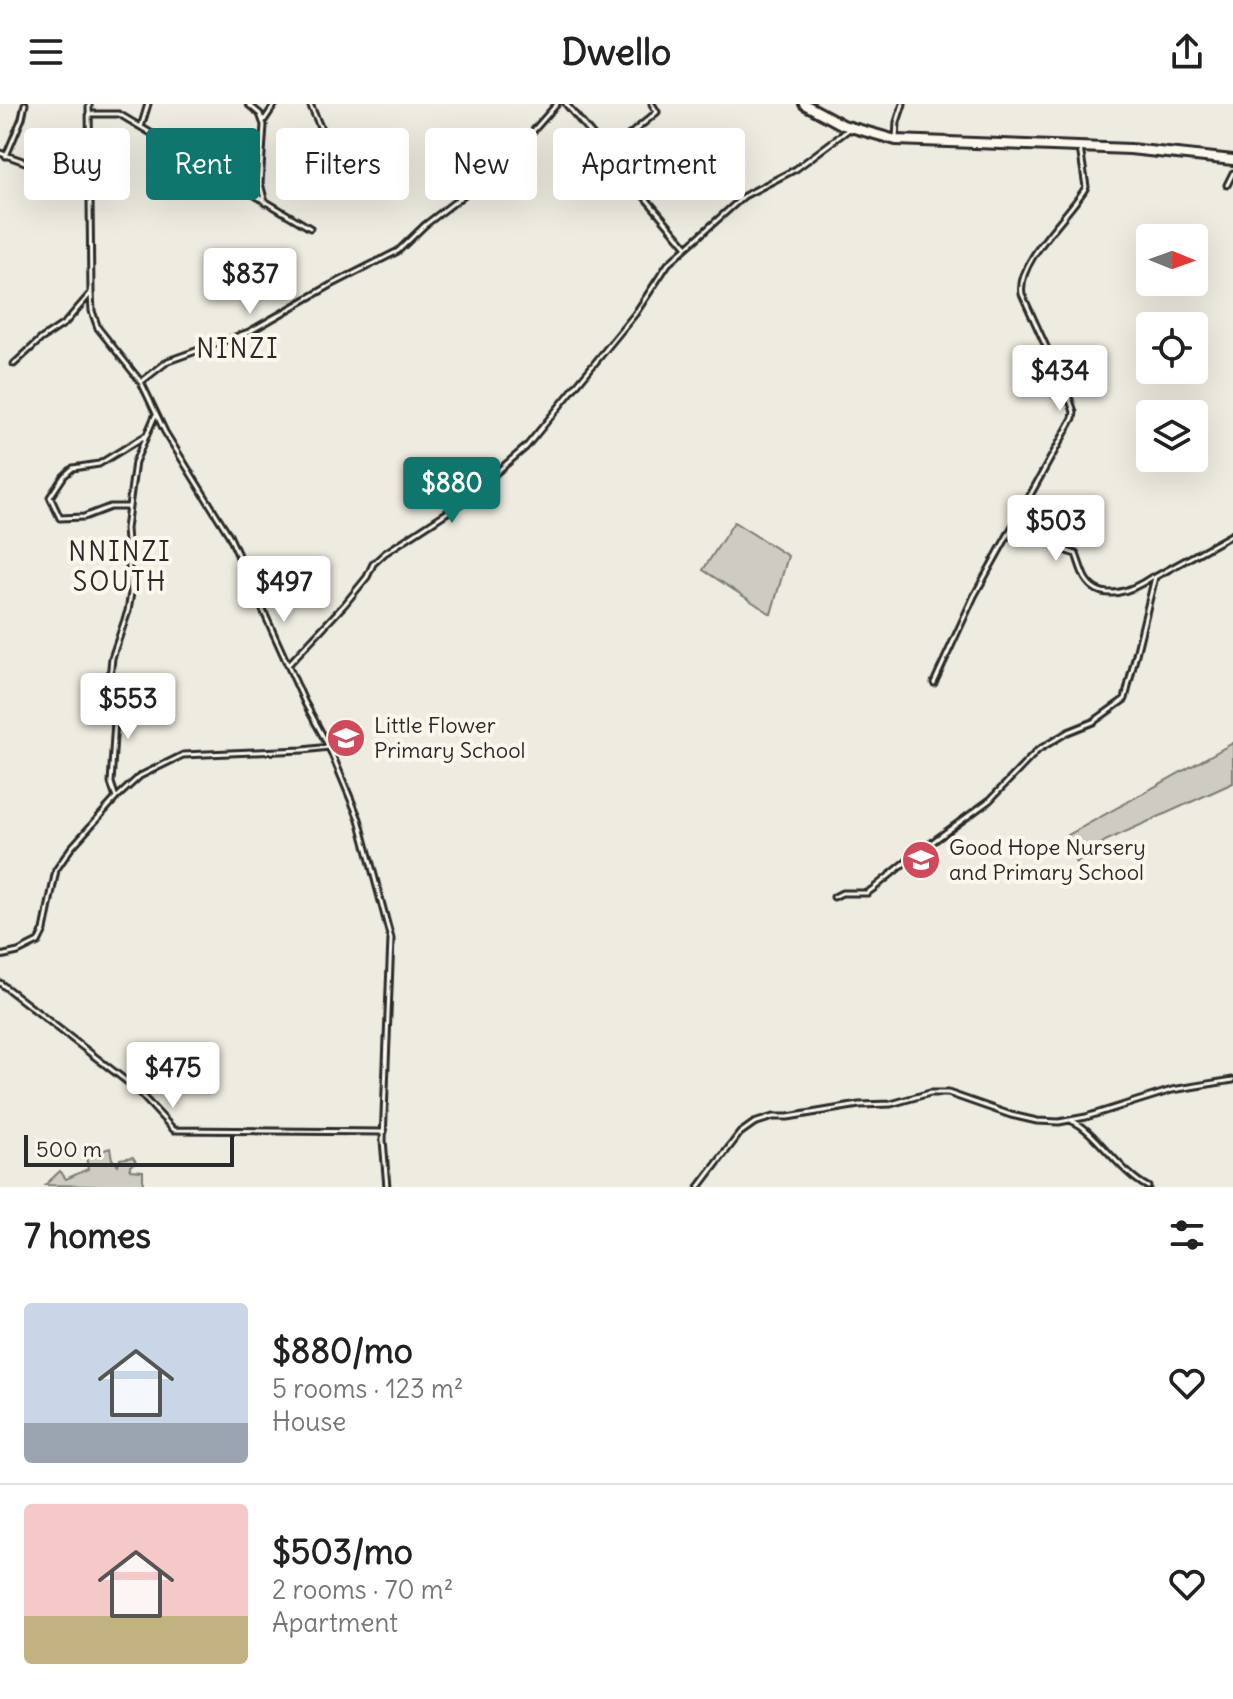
<!DOCTYPE html>
<meta charset="utf-8">
<style>
:root{--surface:#fff;--page:#f6f6f6;--text:#222;--muted:#767676;--line:#e0e0e0;--accent:#0f766e}
body{margin:0;font-family:Delius,sans-serif;background:var(--page);color:var(--text);height:100vh;display:flex;flex-direction:column;font-size:30px;white-space:nowrap}
*{box-sizing:border-box;margin:0}
p{font-size:26px;color:var(--muted)}
.icon{flex:none;width:44px;height:44px;fill:none;stroke:currentColor;stroke-width:2;stroke-linecap:round;stroke-linejoin:round}
.map{position:relative;height:1083px;overflow:hidden}
.drawer{display:flex;flex-direction:column;background:var(--surface);flex:1}
.drawer>*{flex:none}
.banner{position:absolute;left:24px;top:24px;width:800px;height:72px;display:flex;gap:16px}
.needle{width:52px;rotate:91deg}
.buttons{position:absolute;left:1136px;top:120px;display:grid;gap:16px}
.buttons a{display:grid;place-items:center;width:72px;height:72px;border-radius:8px;background:var(--surface);box-shadow:0 8px 32px #0002;font-size:40px}
.scale{position:absolute;left:24px;bottom:20px;width:210px;box-sizing:border-box;padding-left:8px;border:4px solid #2b2b2b;border-top:0;font-size:22px;line-height:28px;white-space:nowrap;color:#2b2b2b;-webkit-text-stroke:6px #fbf7ec;paint-order:stroke}
.price{position:absolute;translate:-50% -68px;padding:0 18px;border-radius:8px;background:#fff;color:#222;font-size:26px;line-height:52px;filter:drop-shadow(0 2px 4px #0008)}
.price::after{content:'';position:absolute;left:50%;top:48px;width:24px;height:18px;margin-left:-12px;background:inherit;clip-path:polygon(0 0,100% 0,50% 100%)}
.price.current{background:var(--accent);color:#fff}
ul{padding:0;list-style:none}
li{display:flex;align-items:center;gap:24px;height:200px;padding:0 24px}
li+li{border-top:2px solid var(--line)}
li span{display:grid;place-items:center;flex:none;width:224px;height:160px;border-radius:8px;color:#555}
li>.icon{margin-inline-start:auto}
span .icon{width:96px;height:96px;fill:#fffc;stroke-width:1}
li b{font-size:34px}
h2{display:flex;justify-content:space-between;align-items:center;height:96px;padding:0 24px;font-size:34px}
.tag{padding:0 28px;border-radius:8px;background:var(--surface);box-shadow:0 8px 32px #0002;font-size:28px;line-height:72px}
.tag.current{background:var(--accent);color:#fff}
header{display:flex;justify-content:space-between;align-items:center;height:104px;padding:0 24px;background:var(--surface);font-size:36px;font-weight:700}
.map>svg:first-child{display:block}
.green{fill:#cecbc2;stroke:#7c7b76;stroke-width:2}
.lines{fill:none;stroke-linecap:round;stroke-linejoin:round}
.street-casing{stroke:#2b2b2b;stroke-width:9}
.highway-casing{stroke:#2b2b2b;stroke-width:14}
.street{stroke:#fbf7ec;stroke-width:3}
.highway{stroke:#fbf7ec;stroke-width:8}
.labels{text-anchor:middle;stroke-width:8;stroke-linejoin:round;paint-order:stroke}
.poi-label{font-size:22px;fill:#2b2b2b;stroke:#fbf7ec;text-anchor:start}
.quarter-label{font-size:26px;letter-spacing:2px;fill:#2b2b2b;stroke:#fbf7ec}
</style>
<header><svg class="icon" aria-label="menu" viewBox="0 0 24 24"><path d="M4 6h16M4 12h16M4 18h16"/></svg>Dwello<svg class="icon" aria-label="share" viewBox="0 0 24 24"><path d="M12 15V3M7 8l5-5 5 5M5 13v7h14v-7"/></svg></header>
<div class="map">
<svg width="1233" height="1083" viewBox="0 0 1233 1083">
<rect width="100%" height="100%" fill="#eeebe0"/>
<filter id="ink" filterUnits="userSpaceOnUse"><feTurbulence type="fractalNoise" baseFrequency=".0125" numOctaves="2"/><feDisplacementMap in="SourceGraphic" scale="16" xChannelSelector="R" yChannelSelector="G"/><feConvolveMatrix kernelMatrix="1 2 1 2 8 2 1 2 1" color-interpolation-filters="sRGB"/></filter>
<g filter="url(#ink)">
<!-- green -->
<path class="green" d="M734 418 788 452 771 510 703 466Z
M1233 639V679L1105 737 1076 759 1063 734Z
M110 1044 112 1055 118 1061 120 1055 133 1053 136 1058 130 1062V1066L143 1067V1079L137 1083 45 1081 60 1067 66 1075 88 1065 86 1052Z"/>
<g class="lines">
<defs>
<path id="street" d="M89 0 91 189 92 207 98 224 141 278 165 328 229 431 305 599 329 643 359 715 391 835 383 1036 387 1083
M248 0 260 10 264 21 260 79 265 99
M310 0 325 34 339 32 358 34
M89 10H119L310 124
M263 18 275 0
M141 23 148 0
M896 35 897 18 903 0
M605 45 615 43 657 8 652 0
M0 49 64 72 90 78
M6 52 22 14 25 0
M46 65 56 58 70 33H89
M1227 81 1233 69
M687 143 744 92 796 65 848 26
M14 260 41 235 65 219 91 189
M141 278 168 257 249 228 331 181 398 147 425 121 504 60 557 0
M129 403H110L84 413 60 414 50 393 64 372 73 364 99 360 145 332
M1022 404 1055 426 1060 445 1076 450C1079 458 1081 466 1085 474 1101 501 1133 486 1152 473
M289 560 345 500 367 473 373 460 385 449 460 400 526 343 635 210 668 160 687 143 566 0
M934 579 974 492 1073 314 1074 308 1069 293 1022 190C1016 157 1070 111 1086 83L1080 44
M116 694 111 679 115 617 108 594 112 554 128 507 131 489 126 425 135 358 155 312
M834 793 842 789H867L874 784 912 753 990 696 1038 646 1068 628 1093 618 1125 595 1155 473 1233 430
M0 852 18 848 38 838 44 826 56 766 71 744 116 694 140 672 183 651 303 646 329 643
M0 879 134 983 174 1026 384 1028
M1072 1017C1094 1025 1120 1069 1148 1083
M699 1083 740 1029 754 1019 773 1013H788L859 1001 891 1000 930 989H948L1011 1011 1037 1017 1059 1018 1086 1013 1172 986 1233 976"/>
<path id="highway" d="M804 0 843 21 896 36 1130 45 1233 56"/>
</defs>
<!-- street casing -->
<use href="#street" class="street-casing"/>
<!-- highway casing -->
<use href="#highway" class="highway-casing"/>
<!-- street -->
<use href="#street" class="street"/>
<!-- highway -->
<use href="#highway" class="highway"/>
</g>
</g>
<!-- icons -->
<defs>
<symbol id="school-disc" viewBox="-11 -11 22 22"><circle r="9.5" fill="#d1495b" stroke="#fbf7ec"/><path d="M0-5L7-2L0 1L-7-2ZM-4 1L0 2.5L4 1V4Q0 6-4 4Z" fill="#fff"/></symbol>
</defs>
<g fill-rule="evenodd">
<use href="#school-disc" x="324" y="612" width="44" height="44"/>
<use href="#school-disc" x="899" y="734" width="44" height="44"/>
</g>
<g class="labels">
<!-- poi labels -->
<g class="poi-label">
<text x="374" y="629">Little Flower<tspan x="374" dy="25">Primary School</tspan></text>
<text x="949" y="751">Good Hope Nursery<tspan x="949" dy="25">and Primary School</tspan></text>
</g>
<!-- quarter labels -->
<g class="quarter-label">
<text x="238" y="254">NINZI</text>
<text x="120" y="457">NNINZI<tspan x="120" dy="30">SOUTH</tspan></text>
</g>
</g>
</svg>
<div class="buttons">
<a><svg class="needle" viewBox="-14 -14 28 28"><path d="M0-13l5 13h-10z" fill="#e53935"/><path d="M0 13l5-13h-10z" fill="#767676"/></svg></a>
<a><svg class="icon" aria-label="locate" viewBox="0 0 24 24"><circle cx="12" cy="12" r="6"/><path d="M12 2v4M12 18v4M2 12h4M18 12h4"/></svg></a>
<a><svg class="icon" aria-label="layers" viewBox="0 0 24 24"><path d="M12 4l9 5-9 5-9-5zM3 14l9 5 9-5"/></svg></a>
</div>
<div class="scale">500 m</div>
<b class="price" style="left:250px;top:212px">$837</b>
<b class="price" style="left:1060px;top:309px">$434</b>
<b class="price current" style="left:452px;top:421px">$880</b>
<b class="price" style="left:1056px;top:459px">$503</b>
<b class="price" style="left:284px;top:520px">$497</b>
<b class="price" style="left:128px;top:637px">$553</b>
<b class="price" style="left:173px;top:1006px">$475</b>
<div class="banner">
<a class="tag">Buy</a>
<a class="tag current">Rent</a>
<a class="tag">Filters</a>
<a class="tag">New</a>
<a class="tag">Apartment</a>
</div>
</div>
<section class="drawer">
<h2>7 homes<svg class="icon" aria-label="filters" viewBox="0 0 24 24"><path d="M4 7h16M4 17h16"/><circle cx="9" cy="7" r="2"/><circle cx="15" cy="17" r="2"/></svg></h2>
<ul>
<li><span style="background:linear-gradient(#c9d6e8 75%,#9aa5b1 0)"><svg class="icon" aria-label="home" viewBox="0 0 24 24"><path d="M3 11l9-7 9 7M6 9v11h12V9"/></svg></span><div><b>$880/mo</b><p>5 rooms · 123 m²</p><p>House</p></div><svg class="icon" aria-label="heart" viewBox="0 0 24 24"><path d="M12 20l-8-8c-3-5 5-10 8-4 3-6 11-1 8 4z"/></svg></li>
<li><span style="background:linear-gradient(#f6c9c9 70%,#c2b280 0)"><svg class="icon" aria-label="home" viewBox="0 0 24 24"><path d="M3 11l9-7 9 7M6 9v11h12V9"/></svg></span><div><b>$503/mo</b><p>2 rooms · 70 m²</p><p>Apartment</p></div><svg class="icon" aria-label="heart" viewBox="0 0 24 24"><path d="M12 20l-8-8c-3-5 5-10 8-4 3-6 11-1 8 4z"/></svg></li>
</ul>
</section>
